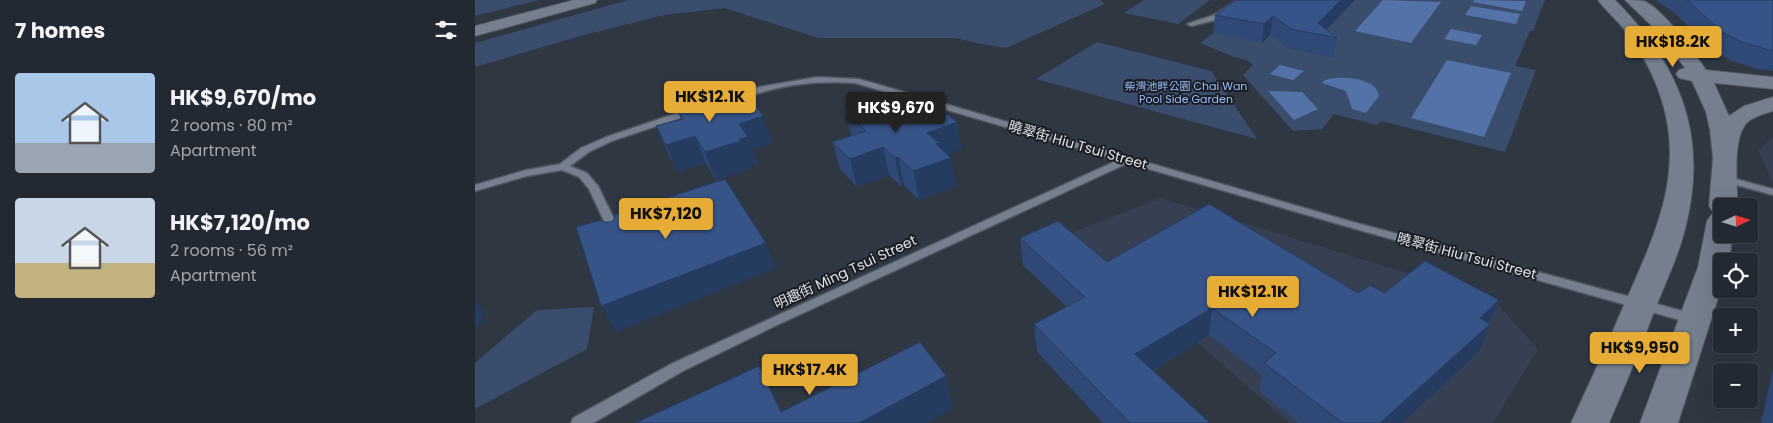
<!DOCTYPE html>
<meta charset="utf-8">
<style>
:root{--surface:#232932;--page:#2f353e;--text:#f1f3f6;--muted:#a3a6ac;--line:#40454d;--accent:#e6ac36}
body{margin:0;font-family:Poppins,"Noto Sans TC",sans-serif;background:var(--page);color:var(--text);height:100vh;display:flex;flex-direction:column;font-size:19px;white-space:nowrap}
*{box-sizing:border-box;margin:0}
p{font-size:16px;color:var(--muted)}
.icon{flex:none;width:28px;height:28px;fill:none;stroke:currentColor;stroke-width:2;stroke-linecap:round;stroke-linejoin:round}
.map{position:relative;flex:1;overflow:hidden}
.details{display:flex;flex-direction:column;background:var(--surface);width:475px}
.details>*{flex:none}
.needle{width:32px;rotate:86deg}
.controls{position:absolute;left:1238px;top:198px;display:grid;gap:10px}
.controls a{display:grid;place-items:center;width:45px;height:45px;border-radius:5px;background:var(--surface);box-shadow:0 5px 20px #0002,0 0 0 1px var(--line);font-size:25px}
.price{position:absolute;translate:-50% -42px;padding:0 11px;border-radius:5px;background:var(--accent);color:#111;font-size:16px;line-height:32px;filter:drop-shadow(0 1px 2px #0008)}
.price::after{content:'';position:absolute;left:50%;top:30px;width:15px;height:11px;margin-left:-8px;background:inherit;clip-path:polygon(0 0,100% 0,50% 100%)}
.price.current{background:#222;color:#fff}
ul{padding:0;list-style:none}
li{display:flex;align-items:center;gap:15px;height:125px;padding:0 15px}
li span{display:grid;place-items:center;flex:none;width:140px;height:100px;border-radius:5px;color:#555}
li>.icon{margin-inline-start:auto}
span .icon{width:60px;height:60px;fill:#fffc;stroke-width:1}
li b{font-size:21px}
h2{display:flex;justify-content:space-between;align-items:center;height:60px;padding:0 15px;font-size:21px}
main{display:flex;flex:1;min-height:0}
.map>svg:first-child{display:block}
.built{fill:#364052}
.green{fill:#3b4d6c}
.water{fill:#5272a8}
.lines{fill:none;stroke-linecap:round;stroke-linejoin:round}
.service-casing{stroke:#4f555f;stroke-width:3}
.minor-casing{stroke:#4f555f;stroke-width:2}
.secondary-casing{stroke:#4f555f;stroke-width:2}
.service{fill:#767f8e;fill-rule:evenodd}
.minor{fill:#767f8e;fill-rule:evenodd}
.secondary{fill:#767f8e;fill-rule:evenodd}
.wall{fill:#2f4876}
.shaded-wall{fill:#263b60}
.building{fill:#375489;stroke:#263b60}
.labels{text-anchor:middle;stroke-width:4;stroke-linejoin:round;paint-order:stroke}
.far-park-label{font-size:11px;fill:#9abffe;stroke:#1a1e24}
.street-label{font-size:14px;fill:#dee3eb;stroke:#1a1e24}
</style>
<main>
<section class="details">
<h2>7 homes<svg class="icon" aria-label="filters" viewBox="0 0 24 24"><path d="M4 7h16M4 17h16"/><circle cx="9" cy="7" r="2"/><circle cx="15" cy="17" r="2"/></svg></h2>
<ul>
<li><span style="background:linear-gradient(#a9c7e8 70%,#9aa5b1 0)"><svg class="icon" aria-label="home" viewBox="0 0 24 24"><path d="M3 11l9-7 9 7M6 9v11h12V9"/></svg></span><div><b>HK$9,670/mo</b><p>2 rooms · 80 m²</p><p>Apartment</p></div></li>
<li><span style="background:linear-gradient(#c9d6e8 65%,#c2b280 0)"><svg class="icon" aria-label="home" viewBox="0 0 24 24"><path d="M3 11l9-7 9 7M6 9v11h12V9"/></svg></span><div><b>HK$7,120/mo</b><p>2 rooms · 56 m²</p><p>Apartment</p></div></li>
</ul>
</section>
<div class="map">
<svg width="1298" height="423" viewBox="0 0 1298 423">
<rect width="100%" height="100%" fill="#2f3743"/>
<!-- built -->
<path class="built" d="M1298 138V183L1283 150Z
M686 198 1018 299 1063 349 1018 423H815L596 233Z"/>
<!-- green -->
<path class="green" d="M0 0H64L0 16Z
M153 0H625L630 4 531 48 506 44 480 38H344L249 8 189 15 105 36 0 67V43Z
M669 0H735L703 24 649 13Z
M783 0H1070L1058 31H1055L1040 66 1061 70 1030 152 906 121 902 125 859 114 847 129 818 131 768 75 778 65 772 60 759 57 725 43Z
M622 42 736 71 782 139 561 79Z
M119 307 112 349 0 409V363L62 310Z"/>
<!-- water -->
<path class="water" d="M908 0 966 2 936 43 880 31Z
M999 0 1051 1 1047 11 998 2Z
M996 6 1045 14 1041 24 990 15Z
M976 29 1007 35 1001 45 969 39Z
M972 60 1036 73 1009 137 936 118Z
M805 65 829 71 818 80 795 74Z
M860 78C874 77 902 79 904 96L891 113 877 109 871 91 847 83 850 80Z
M793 91 827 92 843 109 819 120Z"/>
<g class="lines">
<defs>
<path id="service" d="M762 0H769L745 19 716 26 712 24 739 15Z
M342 77 384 79 878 222 1219 314 1224 316 1226 319 1224 322 1219 324 870 226 653 163 300 326 208 371 118 423H96L98 418 198 363 643 160 380 83C349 81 318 83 288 92 269 97 251 104 232 109L228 106 284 87Z
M217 108 220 109V113L137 141 114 152 95 166 112 173 123 186 147 235 145 238H137L114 189 104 177 87 170 52 176 0 191V185L51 170 85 164 106 148 131 137Z
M1250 176 1298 189V195L1246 181 1245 179 1246 177Z"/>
<path id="minor" d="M99 0H122L120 3 0 36V26Z"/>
<path id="secondary" d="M1123 0H1140C1206 66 1234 137 1210 229 1204 255 1192 279 1182 304 1167 344 1151 384 1134 423H1096C1114 384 1132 345 1149 305 1183 228 1216 162 1178 77 1170 59 1160 43 1148 28 1140 18 1130 10 1123 0Z
M1150 0C1155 0 1164 0 1169 1 1188 9 1219 52 1231 70L1298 77V89L1239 83 1254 116 1269 106 1298 97V111C1289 114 1276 117 1270 125 1257 144 1263 184 1262 206H1246V234H1258L1254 261H1246V289L1203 423H1165L1223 267 1232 221 1236 215 1244 213 1238 212 1234 206 1238 158 1235 130 1231 112 1217 81 1204 78 1201 74 1204 70 1210 68 1180 29Z"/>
</defs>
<!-- service casing -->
<use href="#service" class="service-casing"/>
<!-- minor casing -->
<use href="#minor" class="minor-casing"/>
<!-- secondary casing -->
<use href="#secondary" class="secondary-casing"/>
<!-- service -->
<use href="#service" class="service"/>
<!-- minor -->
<use href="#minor" class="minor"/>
<!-- secondary -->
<use href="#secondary" class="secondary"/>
</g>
<!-- wall -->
<path class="wall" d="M761 0H880L851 30 862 38 858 58 813 48 795 35 787 43 738 33 740 15Z
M1181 0H1298V71L1283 69 1257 61 1237 50 1201 14Z
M208 103 250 107 297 143 278 149 283 164 275 167 276 168 241 180 231 163 203 172 193 153 181 126 206 119 201 107 209 104Z
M420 109 435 117 482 122 486 149 472 154 476 158 481 186 444 200 429 185 426 186 414 175 382 187 365 169 357 142 376 136 370 110Z
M545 238 632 262 883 293H909L1024 300 1004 352 927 423H824L784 391 787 375 734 335 678 371 735 423H628L562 352 559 324 592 307 548 265Z
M1298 369V423H1286Z"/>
<!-- shaded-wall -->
<path class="shaded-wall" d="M866 0H880L846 35 843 23Z
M798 16 795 35 787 43 789 24Z
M288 116 297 143 278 149 283 164 275 167 276 168 241 180 230 152 264 124Z
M482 122 486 149 466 157 476 158 481 186 444 200 438 171 452 133Z
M220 136 231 163 203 172 191 145Z
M408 147 414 175 382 187 375 159Z
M423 157 429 185 426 186 420 158Z
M291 243 301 268 141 332 126 306Z
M0 300 10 313 5 317 8 321 0 328Z
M1024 300 1013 326 1015 324 1004 352 927 423H905L1005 318Z
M737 308 734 335 660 382V354Z
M471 376 478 408 452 423H384Z"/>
<!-- building -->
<path class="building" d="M761 0H866L843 23 862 38 816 29 798 16 789 24 740 15Z
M1212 0H1298V50H1294L1267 42 1247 32Z
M242 96 250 107 276 100 288 116 264 124 273 137 264 139 266 141 230 152 220 136 191 145 181 126 208 119 201 107 210 104 208 103Z
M408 98 420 109 424 108 435 117 464 108 482 122 452 133 464 143 461 144 476 158 438 171 423 157 420 158 408 147 375 159 357 142 391 131 370 110Z
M250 179 291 243 126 306 101 227 126 220 128 222H136L140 218 139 215Z
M734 204 883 293 895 285 909 293 950 261 1024 300 1005 318 1015 324 905 423H868L789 363 801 353 737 308 660 354 735 423H655L559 324 610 297 545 238 583 221 632 262Z
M445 342 471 376 384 423H160L284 366 306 412Z"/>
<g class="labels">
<!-- far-park labels -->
<g class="far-park-label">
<text x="711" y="90">柴灣池畔公園 Chai Wan<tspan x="711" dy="13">Pool Side Garden</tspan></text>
</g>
<!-- street labels -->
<g class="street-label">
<text transform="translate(603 145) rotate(16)" y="5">曉翠街 Hiu Tsui Street</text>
<text transform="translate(992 256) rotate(15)" y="5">曉翠街 Hiu Tsui Street</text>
<text transform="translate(370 272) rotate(-25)" y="5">明趣街 Ming Tsui Street</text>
</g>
</g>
</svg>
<div class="controls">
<a><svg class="needle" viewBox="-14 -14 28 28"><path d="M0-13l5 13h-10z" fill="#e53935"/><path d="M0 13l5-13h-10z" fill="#a3a6ac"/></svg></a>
<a><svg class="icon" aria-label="locate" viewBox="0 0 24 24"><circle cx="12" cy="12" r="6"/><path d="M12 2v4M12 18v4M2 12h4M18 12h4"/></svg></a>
<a>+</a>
<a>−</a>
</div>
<b class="price" style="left:1198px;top:68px">HK$18.2K</b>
<b class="price" style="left:235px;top:123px">HK$12.1K</b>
<b class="price current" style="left:421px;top:134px">HK$9,670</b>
<b class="price" style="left:191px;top:240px">HK$7,120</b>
<b class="price" style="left:778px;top:318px">HK$12.1K</b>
<b class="price" style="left:1165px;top:374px">HK$9,950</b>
<b class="price" style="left:335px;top:396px">HK$17.4K</b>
</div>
</main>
